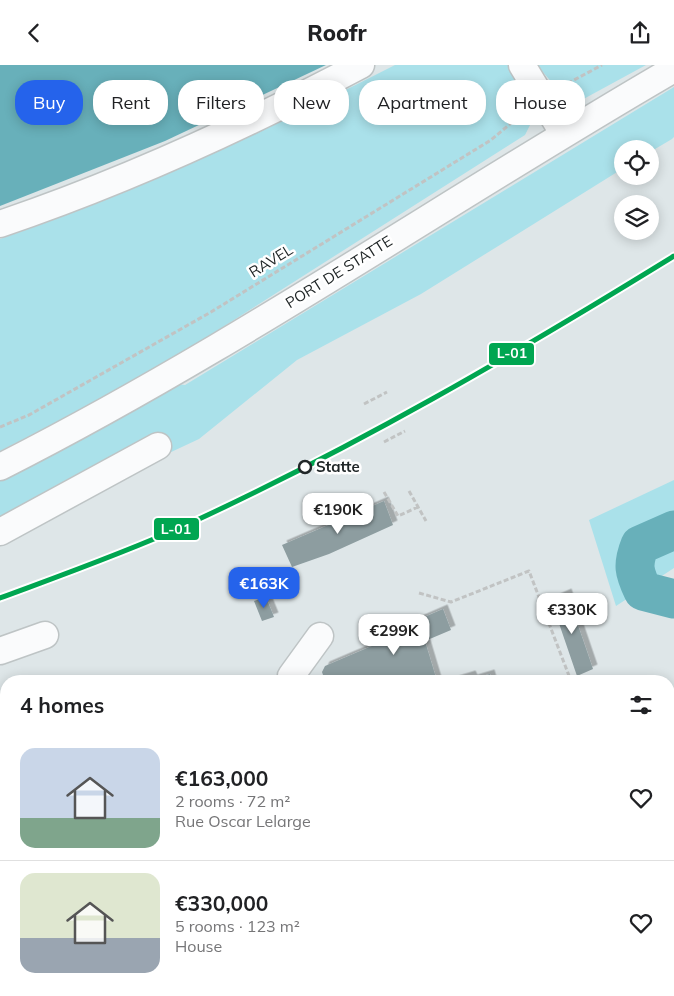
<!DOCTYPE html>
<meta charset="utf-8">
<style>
:root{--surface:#fff;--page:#f6f6f6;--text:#202124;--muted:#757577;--line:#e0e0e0;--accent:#2563eb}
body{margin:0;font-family:Mulish,sans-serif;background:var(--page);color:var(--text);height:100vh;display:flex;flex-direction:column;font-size:19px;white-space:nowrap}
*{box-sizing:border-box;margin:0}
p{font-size:16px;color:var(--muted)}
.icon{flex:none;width:28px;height:28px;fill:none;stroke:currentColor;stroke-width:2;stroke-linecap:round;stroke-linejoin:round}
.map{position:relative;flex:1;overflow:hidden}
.panel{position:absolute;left:0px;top:610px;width:675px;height:321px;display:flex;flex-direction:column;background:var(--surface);border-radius:20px 20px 0 0;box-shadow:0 2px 12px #0003}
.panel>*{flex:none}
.banner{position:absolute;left:15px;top:15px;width:645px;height:45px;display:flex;gap:10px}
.controls{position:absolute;left:614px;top:75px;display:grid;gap:10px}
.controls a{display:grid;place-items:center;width:45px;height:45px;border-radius:50%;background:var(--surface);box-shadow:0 2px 12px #0003;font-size:25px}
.price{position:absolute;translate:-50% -42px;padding:0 11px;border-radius:10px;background:#fff;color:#222;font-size:16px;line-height:32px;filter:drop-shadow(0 1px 2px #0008)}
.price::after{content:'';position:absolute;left:50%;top:30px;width:15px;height:11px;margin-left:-8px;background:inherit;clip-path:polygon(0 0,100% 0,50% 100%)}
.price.on{background:var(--accent);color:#fff}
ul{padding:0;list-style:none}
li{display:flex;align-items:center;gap:15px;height:125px;padding:0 20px}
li+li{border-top:1px solid var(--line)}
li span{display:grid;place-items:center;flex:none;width:140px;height:100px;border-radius:15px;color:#555}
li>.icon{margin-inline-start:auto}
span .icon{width:60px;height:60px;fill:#fffc;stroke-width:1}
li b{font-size:21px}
h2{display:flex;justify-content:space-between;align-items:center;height:60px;padding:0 20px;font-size:21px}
.pill{padding:0 18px;border-radius:20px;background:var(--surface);box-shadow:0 2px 12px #0003;font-size:18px;line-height:45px}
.pill.on{background:var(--accent);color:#fff}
header{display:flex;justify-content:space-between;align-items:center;height:65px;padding:0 20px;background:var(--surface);font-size:22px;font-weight:800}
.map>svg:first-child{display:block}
.green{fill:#aae1ea}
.water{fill:#68b0ba}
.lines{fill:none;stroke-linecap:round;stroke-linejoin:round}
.river{stroke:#68b0ba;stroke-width:39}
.building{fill:#8d9da0;filter:url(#shadow)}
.minor-casing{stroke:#bec4c5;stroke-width:29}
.major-casing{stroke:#bec4c5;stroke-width:30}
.path{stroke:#c1c3c3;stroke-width:3;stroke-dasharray:5 2.5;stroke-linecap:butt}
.minor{stroke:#fafbfc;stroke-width:26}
.major{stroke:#fafbfc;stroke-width:28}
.rail-1-casing{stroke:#fff;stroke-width:9}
.rail-1{stroke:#00a651;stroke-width:5}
.stop-dot{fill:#fff;stroke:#212728;stroke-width:2.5}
.labels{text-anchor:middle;stroke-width:5;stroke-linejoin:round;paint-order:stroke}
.street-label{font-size:15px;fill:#212728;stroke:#fff}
.stop-label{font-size:15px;font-weight:bold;fill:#212728;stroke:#fff;text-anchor:start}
.line-badge{stroke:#fff;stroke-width:2}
.badge-label{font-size:14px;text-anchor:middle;font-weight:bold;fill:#fff}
</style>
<header><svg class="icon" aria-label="back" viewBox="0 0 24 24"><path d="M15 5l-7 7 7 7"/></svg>Roofr<svg class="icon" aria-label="share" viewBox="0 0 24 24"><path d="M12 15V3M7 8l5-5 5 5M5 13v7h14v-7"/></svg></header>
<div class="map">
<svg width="674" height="931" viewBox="0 0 674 931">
<defs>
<filter id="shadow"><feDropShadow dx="4.5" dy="-4.5" stdDeviation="0" flood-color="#0004"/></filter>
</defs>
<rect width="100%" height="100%" fill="#dee6e8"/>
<!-- green -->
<path class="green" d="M395 0H508L534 43 532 56 525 70 174 293 96 337 0 386V174C137 128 267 65 395 0Z
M537 0H646L578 37 565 33Z
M674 22V72L672 74 650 87V84H622V104L421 229 297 295 199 374 0 467V402L159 317 185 320Z
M674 415V503L616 541 589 455Z
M674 805V931H286L287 925H669V806Z
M6 920V925H219L221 931H0V921Z"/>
<!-- water -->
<path class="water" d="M0 0H326L165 76 0 141Z"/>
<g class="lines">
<!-- river -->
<path class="river" d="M674 465 640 480C632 500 634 507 643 526L674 534"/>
</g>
<!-- building -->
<path class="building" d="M384 436 393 460 329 489 292 502 282 480Z
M567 528 593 604 577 611 551 535Z
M266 532 274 552 262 556 254 536Z
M443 544 451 565 425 576 437 616H325L322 607 325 601 400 569 399 563Z
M490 609 492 616H451L471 610 473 614Z
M674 715V758L669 759V717Z
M6 804V843L0 844V805Z
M0 874H6V907H2V917H0Z"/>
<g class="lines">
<defs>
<path id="minor" d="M522 0 563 68
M0 159C124 117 246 61 361 0
M0 402C233 284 448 135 674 4
M0 467 158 381
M0 586 45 570
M293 616 291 611 320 571"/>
<path id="major" d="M669 777 674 775
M0 857 6 856"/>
</defs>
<!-- minor casing -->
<use href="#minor" class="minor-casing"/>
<!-- major casing -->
<use href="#major" class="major-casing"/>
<!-- path -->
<path class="path" d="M561 22 602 0
M364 339 387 327
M0 362 29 350 211 247 491 75 523 48
M384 377 405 366
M409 426 426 456
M384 427 398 451 418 442
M419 528 451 537 529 506 571 616"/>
<!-- minor -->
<use href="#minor" class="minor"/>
<!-- major -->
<use href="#major" class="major"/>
<defs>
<path id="rail-1" d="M0 533C62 510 124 488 184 461 354 383 515 289 674 191"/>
</defs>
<!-- rail-1 casing -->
<use href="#rail-1" class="rail-1-casing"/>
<!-- rail-1 -->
<use href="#rail-1" class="rail-1"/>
</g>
<!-- markers -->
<circle class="stop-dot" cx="305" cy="402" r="6"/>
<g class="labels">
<!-- street labels -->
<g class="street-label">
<text transform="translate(271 196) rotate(-32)" y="5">RAVEL</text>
<text transform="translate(339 207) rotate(-32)" y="5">PORT DE STATTE</text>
</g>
<!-- stop labels -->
<g class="stop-label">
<text x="316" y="407">Statte</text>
</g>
</g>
<g class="line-badge">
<rect x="488" y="277" width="47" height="24" rx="5" fill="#00a651"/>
<rect x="153" y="452" width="47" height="24" rx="5" fill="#00a651"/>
</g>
<g class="badge-label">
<text x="512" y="293">L-01</text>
<text x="176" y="469">L-01</text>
</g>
</svg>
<div class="controls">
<a><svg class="icon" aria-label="locate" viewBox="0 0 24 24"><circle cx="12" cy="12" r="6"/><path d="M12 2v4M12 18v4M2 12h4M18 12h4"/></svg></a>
<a><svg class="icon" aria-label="layers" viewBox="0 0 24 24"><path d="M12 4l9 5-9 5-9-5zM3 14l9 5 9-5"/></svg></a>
</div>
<b class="price" style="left:338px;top:470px">€190K</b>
<b class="price on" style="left:264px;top:544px">€163K</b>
<b class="price" style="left:572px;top:570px">€330K</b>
<b class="price" style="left:394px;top:591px">€299K</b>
<div class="banner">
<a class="pill on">Buy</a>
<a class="pill">Rent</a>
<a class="pill">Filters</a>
<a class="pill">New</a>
<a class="pill">Apartment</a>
<a class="pill">House</a>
</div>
<section class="panel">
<h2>4 homes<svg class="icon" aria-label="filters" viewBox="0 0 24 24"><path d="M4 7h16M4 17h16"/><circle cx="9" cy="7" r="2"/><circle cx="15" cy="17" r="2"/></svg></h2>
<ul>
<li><span style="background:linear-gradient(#c9d6e8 70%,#7fa58c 0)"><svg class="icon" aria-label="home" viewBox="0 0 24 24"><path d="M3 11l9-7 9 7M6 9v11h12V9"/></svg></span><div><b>€163,000</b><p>2 rooms · 72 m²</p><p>Rue Oscar Lelarge</p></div><svg class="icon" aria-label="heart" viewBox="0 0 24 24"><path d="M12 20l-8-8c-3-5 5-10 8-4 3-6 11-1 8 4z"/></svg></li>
<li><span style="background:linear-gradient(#dfe7d0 65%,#9aa5b1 0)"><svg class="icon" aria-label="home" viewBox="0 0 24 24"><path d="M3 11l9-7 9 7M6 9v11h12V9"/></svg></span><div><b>€330,000</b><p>5 rooms · 123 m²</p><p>House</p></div><svg class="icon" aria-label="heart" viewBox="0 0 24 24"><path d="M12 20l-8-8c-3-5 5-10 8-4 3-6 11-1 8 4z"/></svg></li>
</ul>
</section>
</div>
